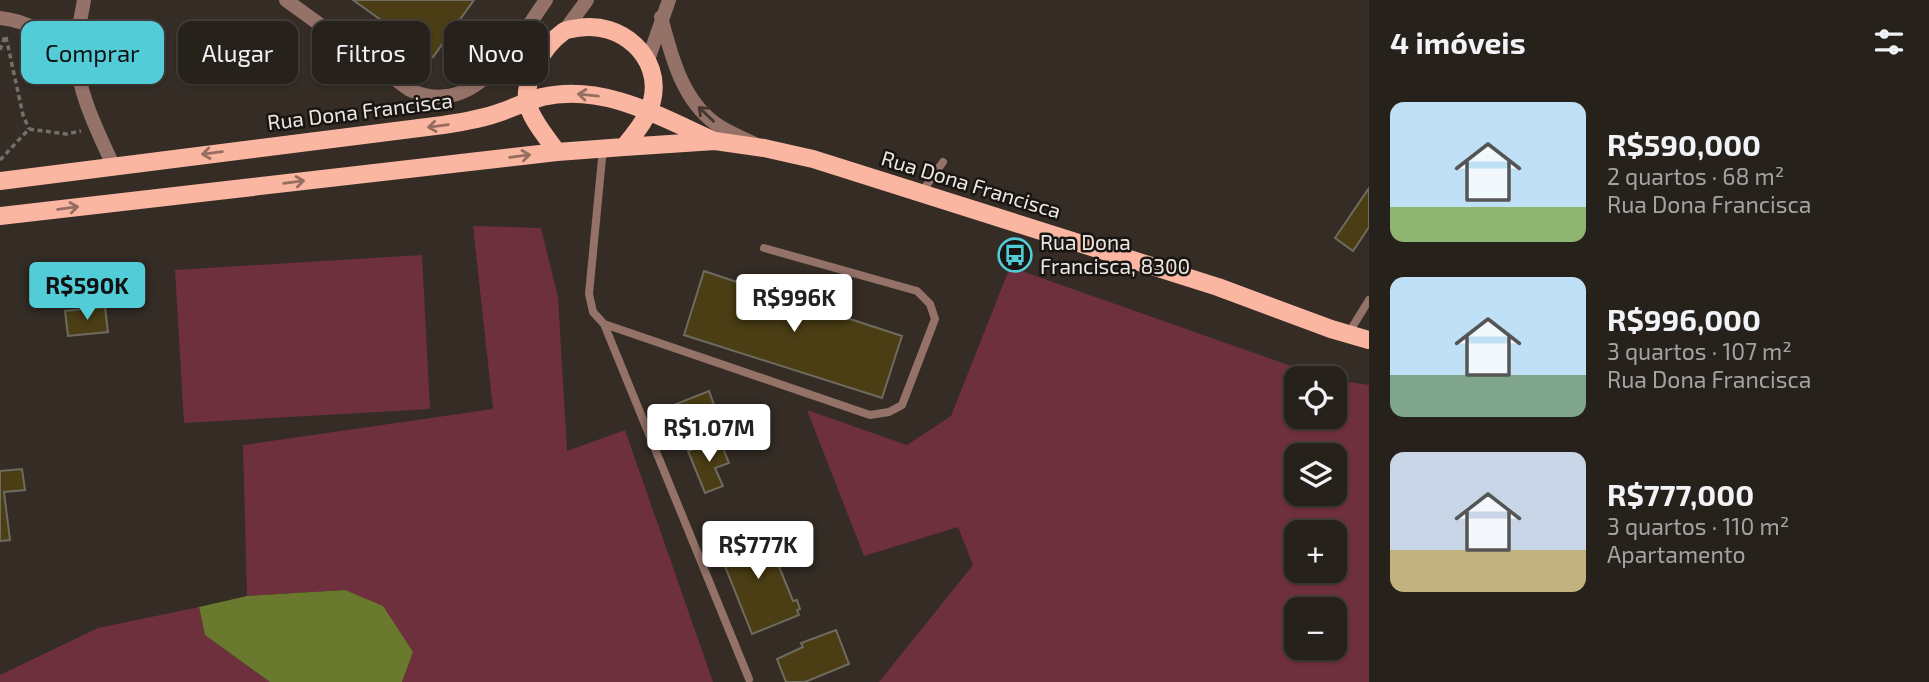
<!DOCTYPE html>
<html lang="pt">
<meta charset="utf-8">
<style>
:root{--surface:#27211c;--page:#2f2925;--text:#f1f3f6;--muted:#a4a3a3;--line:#433e3b;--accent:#52ccd6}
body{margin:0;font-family:"Exo 2",sans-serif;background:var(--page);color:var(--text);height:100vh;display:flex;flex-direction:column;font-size:26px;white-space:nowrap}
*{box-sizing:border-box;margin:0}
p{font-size:23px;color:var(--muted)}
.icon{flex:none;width:38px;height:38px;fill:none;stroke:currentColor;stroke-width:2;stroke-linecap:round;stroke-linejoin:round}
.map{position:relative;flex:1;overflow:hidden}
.side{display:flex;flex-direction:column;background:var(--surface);width:560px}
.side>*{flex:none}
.banner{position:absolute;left:21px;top:21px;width:665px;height:63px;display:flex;gap:14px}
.fabs{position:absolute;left:1284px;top:366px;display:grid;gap:14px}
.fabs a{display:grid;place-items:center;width:63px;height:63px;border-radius:14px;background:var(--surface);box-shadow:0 2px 5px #0004,0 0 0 2px var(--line);font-size:35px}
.price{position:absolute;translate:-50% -60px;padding:0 16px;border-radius:7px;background:#fff;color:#222;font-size:23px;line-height:46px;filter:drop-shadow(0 2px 4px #0008)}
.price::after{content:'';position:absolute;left:50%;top:42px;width:21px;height:16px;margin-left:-10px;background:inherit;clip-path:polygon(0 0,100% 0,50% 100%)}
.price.selected{background:var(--accent);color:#111}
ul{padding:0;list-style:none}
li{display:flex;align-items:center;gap:21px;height:175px;padding:0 21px}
li span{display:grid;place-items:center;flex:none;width:196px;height:140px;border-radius:14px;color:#555}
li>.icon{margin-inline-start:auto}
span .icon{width:84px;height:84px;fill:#fffc;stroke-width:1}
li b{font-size:30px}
h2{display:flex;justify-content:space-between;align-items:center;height:84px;padding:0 21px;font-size:30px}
.chip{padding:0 24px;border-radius:14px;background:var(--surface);box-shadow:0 2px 5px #0004,0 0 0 2px var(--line);font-size:24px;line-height:63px}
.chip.selected{background:var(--accent);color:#111}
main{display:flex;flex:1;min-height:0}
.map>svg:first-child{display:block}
.green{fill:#6f303d;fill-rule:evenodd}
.water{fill:#69792e}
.building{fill:#4b3e14;stroke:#6e6b60;stroke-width:2}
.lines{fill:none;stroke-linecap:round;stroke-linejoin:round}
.path{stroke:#766f68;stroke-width:3.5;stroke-dasharray:5 3.5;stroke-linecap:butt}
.service{stroke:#947268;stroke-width:8}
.minor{stroke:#947268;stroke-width:14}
.primary{stroke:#fbb6a1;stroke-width:18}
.oneway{stroke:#956e61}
.oneway2{stroke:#443630}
.labels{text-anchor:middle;stroke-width:5;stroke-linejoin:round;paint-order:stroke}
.street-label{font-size:21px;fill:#ede7e2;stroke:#191512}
.poi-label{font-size:21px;fill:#ede7e2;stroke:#191512;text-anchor:start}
</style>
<main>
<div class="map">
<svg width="1369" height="682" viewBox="0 0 1369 682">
<rect width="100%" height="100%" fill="#342c25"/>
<!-- green -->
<path class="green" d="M473 226 541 228 558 297 567 451 625 430 713 682H402L413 651 345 590 247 596 243 445 493 409Z
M422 255 430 409 184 423 175 270Z
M1010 267 1325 378H1297V416H1335V380L1369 385V682H879L973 565 958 527 864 556 807 410 907 445 951 416ZM1297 455H1335V494H1297ZM1335 532V570H1297V532ZM1335 609V648H1297V609Z
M199 607 205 635 270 682H0V675L98 628Z"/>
<!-- water -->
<path class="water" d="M345 590 383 606 413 652 402 682H270L205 635 199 607 247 596Z"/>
<!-- building -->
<path class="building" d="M353 0H474L433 57Z
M1369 188V227L1353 251 1335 238Z
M704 271 743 284 745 280 759 284 757 289 800 303 804 292 850 307 847 318 902 336 882 398 684 335Z
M105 307 108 332 68 336 65 311Z
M709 391 717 413 708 417 713 432 685 442 671 406Z
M719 438 729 463 715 468 723 486 705 493 688 451Z
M22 469 25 490 4 492 10 540 0 541V471Z
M763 527 793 601 797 600 800 609 797 610 799 615 752 634 717 546Z
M836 630 849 664 805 682H786L777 659 803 647 801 643Z"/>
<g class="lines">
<!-- path -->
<path class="path" d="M6 37 23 115 29 129
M0 50 5 36
M0 160 29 129 66 134 81 131"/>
<!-- service -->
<path class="service" d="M603 148 589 294 593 312 604 324 870 415 889 412 902 405 935 319 930 304 917 291 764 248
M921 193 943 162
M604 324 749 679
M1348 334 1369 300"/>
<!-- minor -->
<path class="minor" d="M84 0C81 18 76 37 76 55 78 93 98 132 113 165
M286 0 410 90C475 120 515 44 546 0
M661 17C671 55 682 100 716 124 727 132 743 138 755 144
M0 18C30 21 53 37 76 54
M565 30 587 0
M648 60 669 0"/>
<!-- primary -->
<path class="primary" d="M557 152C548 139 529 117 527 101 525 89 531 76 536 65 542 53 552 40 563 32 567 29 573 29 578 28 620 20 663 57 652 101 648 118 635 133 624 147
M0 181 443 125C463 122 482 119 501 112 515 107 528 101 542 97 602 83 659 116 712 140
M0 216 557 152 624 147 715 141 764 148 813 159 1218 287 1331 329 1369 340"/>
</g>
<!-- one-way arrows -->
<defs><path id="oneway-shaft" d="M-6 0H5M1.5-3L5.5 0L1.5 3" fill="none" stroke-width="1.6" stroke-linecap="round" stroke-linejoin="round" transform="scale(1.75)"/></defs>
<g class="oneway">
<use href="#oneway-shaft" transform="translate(588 95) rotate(-174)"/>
<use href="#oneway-shaft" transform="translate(438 126) rotate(172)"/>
<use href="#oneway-shaft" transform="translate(212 153) rotate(173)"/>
<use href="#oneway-shaft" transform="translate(520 156) rotate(-7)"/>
<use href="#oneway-shaft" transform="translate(294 182) rotate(-7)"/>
<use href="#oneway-shaft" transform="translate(68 208) rotate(-7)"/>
</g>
<use class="oneway2" href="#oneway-shaft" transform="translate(706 114) rotate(-136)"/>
<!-- icons -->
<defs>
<symbol id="bus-ring" viewBox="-11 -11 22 22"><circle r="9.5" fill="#191512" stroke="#52ccd6" stroke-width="1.5"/><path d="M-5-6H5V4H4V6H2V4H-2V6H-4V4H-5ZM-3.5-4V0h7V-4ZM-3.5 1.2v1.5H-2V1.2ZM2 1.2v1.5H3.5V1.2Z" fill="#52ccd6"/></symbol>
</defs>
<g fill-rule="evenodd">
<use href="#bus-ring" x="996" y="236" width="38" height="38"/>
</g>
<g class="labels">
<!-- street labels -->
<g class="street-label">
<text transform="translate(360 112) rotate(-7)" y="7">Rua Dona Francisca</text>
<text transform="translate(971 185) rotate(17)" y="7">Rua Dona Francisca</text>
</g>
<!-- poi labels -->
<g class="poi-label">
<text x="1040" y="250">Rua Dona<tspan x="1040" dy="24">Francisca, 8300</tspan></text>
</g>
</g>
</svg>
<div class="fabs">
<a><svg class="icon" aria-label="locate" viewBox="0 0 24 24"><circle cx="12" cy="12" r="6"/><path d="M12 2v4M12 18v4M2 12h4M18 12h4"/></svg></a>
<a><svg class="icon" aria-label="layers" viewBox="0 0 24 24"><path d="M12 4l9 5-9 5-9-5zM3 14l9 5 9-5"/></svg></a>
<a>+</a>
<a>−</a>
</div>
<b class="price selected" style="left:87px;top:322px">R$590K</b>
<b class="price" style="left:794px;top:334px">R$996K</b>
<b class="price" style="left:709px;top:464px">R$1.07M</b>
<b class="price" style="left:758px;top:581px">R$777K</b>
<div class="banner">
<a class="chip selected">Comprar</a>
<a class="chip">Alugar</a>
<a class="chip">Filtros</a>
<a class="chip">Novo</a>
</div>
</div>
<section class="side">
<h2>4 imóveis<svg class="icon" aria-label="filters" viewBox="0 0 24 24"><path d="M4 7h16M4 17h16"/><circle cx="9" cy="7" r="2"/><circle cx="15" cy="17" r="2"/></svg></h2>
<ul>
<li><span style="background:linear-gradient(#bfe0f5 75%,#8fb573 0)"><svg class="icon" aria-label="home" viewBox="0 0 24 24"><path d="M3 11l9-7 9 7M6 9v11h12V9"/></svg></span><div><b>R$590,000</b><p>2 quartos · 68 m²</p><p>Rua Dona Francisca</p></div></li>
<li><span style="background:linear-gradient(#bfe0f5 70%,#7fa58c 0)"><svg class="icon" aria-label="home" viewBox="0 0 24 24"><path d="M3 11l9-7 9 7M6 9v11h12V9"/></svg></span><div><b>R$996,000</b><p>3 quartos · 107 m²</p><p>Rua Dona Francisca</p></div></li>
<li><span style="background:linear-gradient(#c9d6e8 70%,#c2b280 0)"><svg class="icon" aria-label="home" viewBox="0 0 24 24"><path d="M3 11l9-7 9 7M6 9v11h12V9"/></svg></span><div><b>R$777,000</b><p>3 quartos · 110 m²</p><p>Apartamento</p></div></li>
</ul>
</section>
</main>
